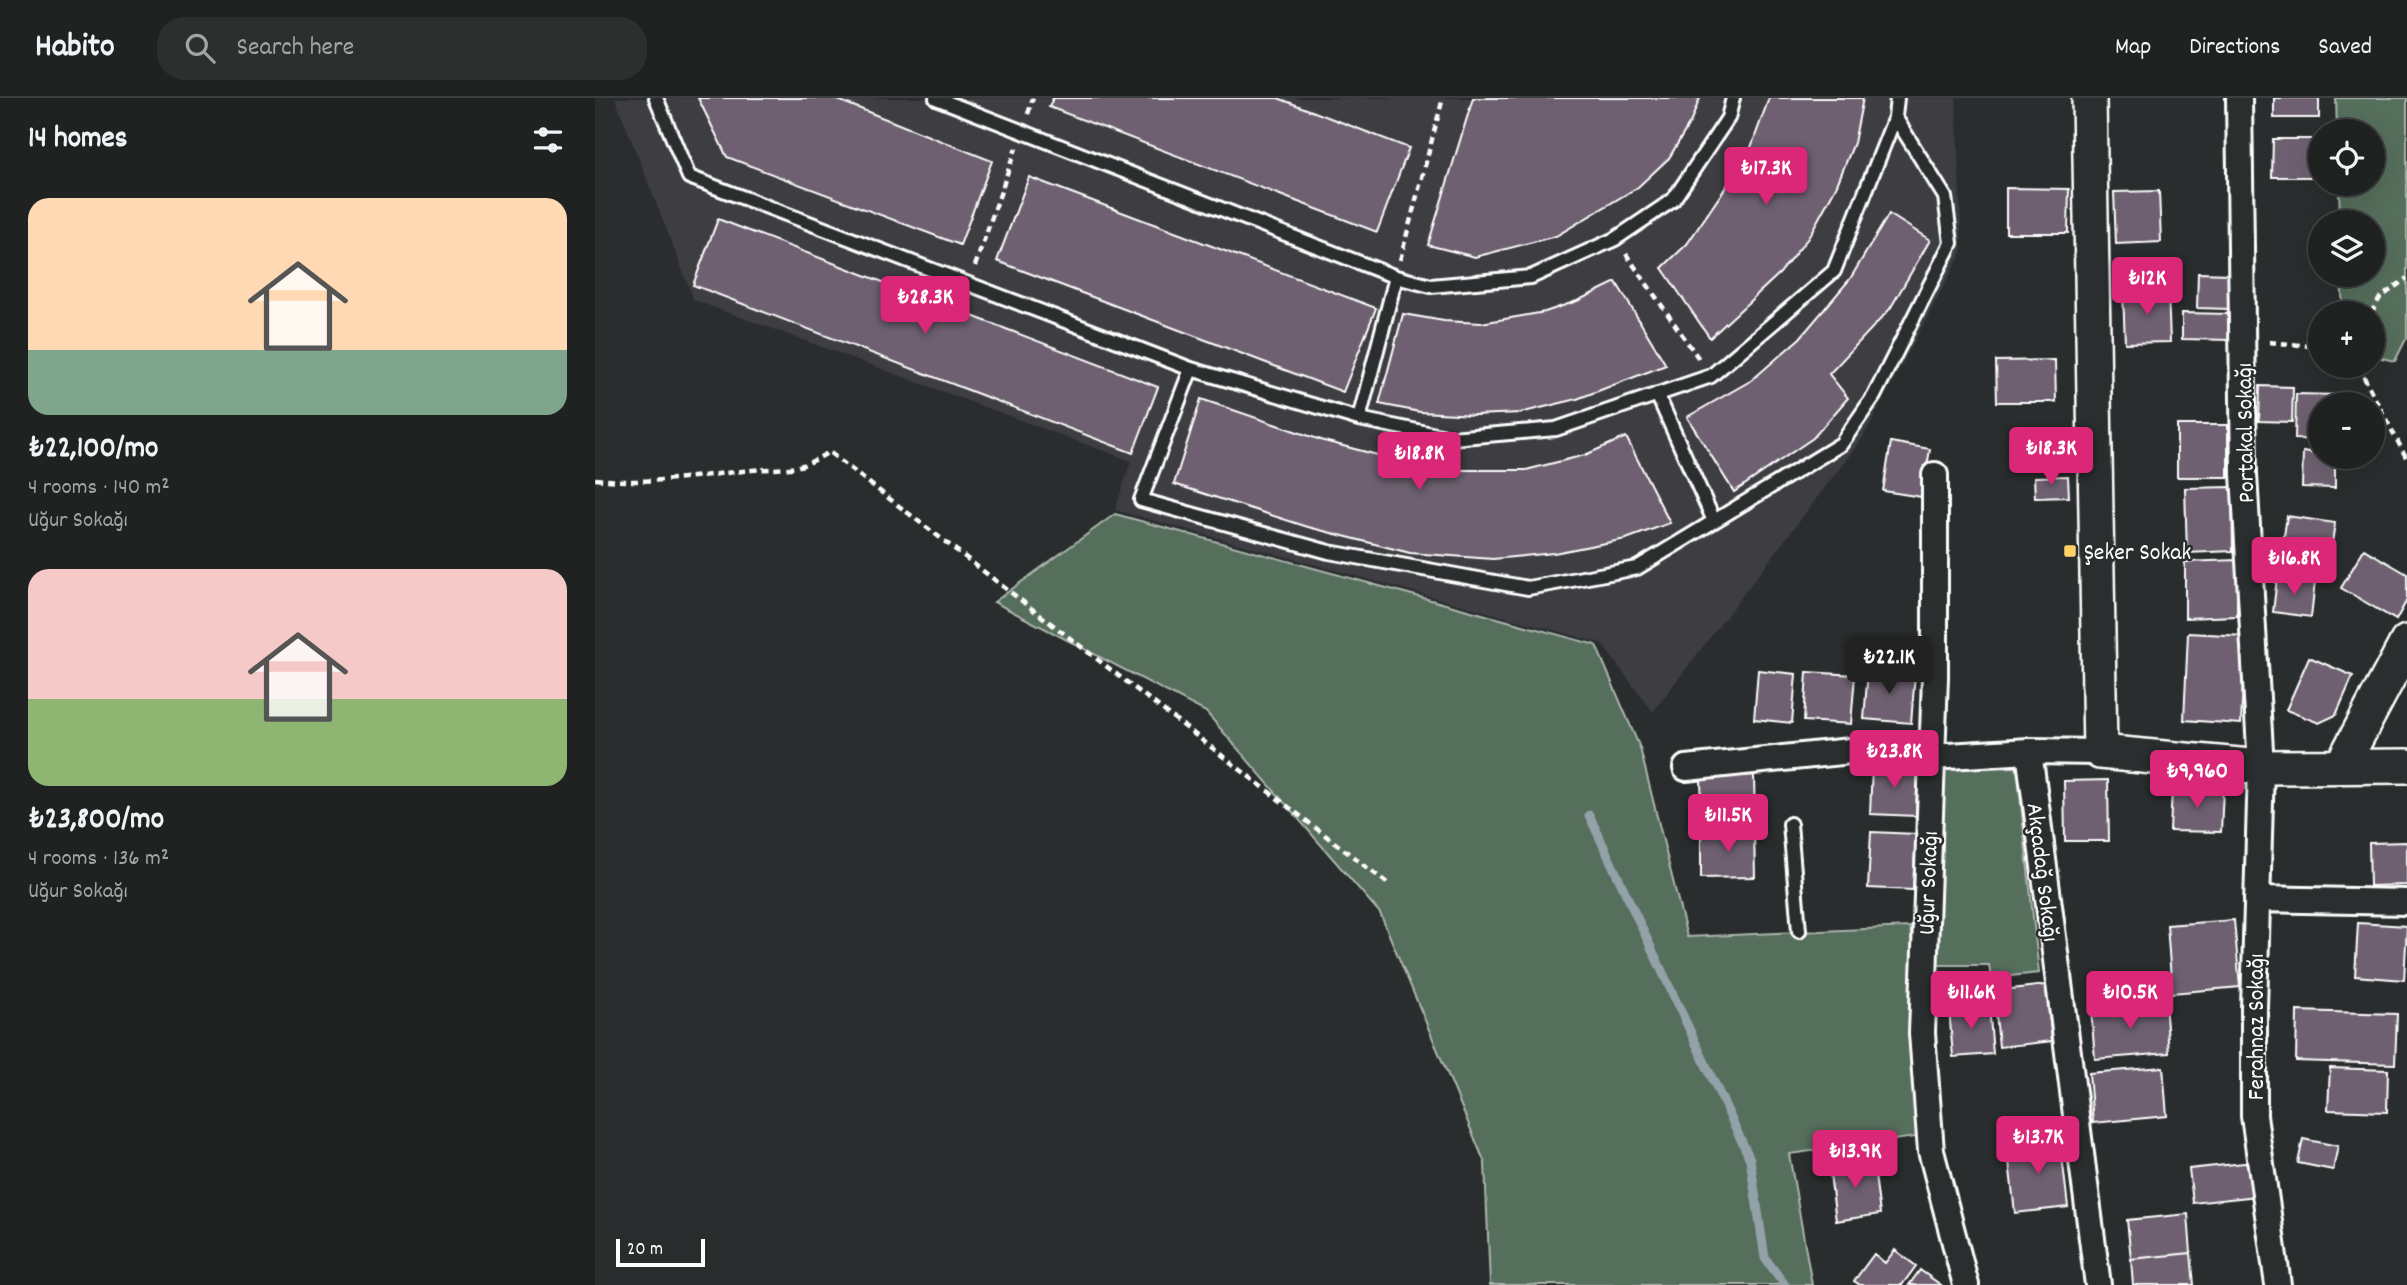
<!DOCTYPE html>
<meta charset="utf-8">
<style>
:root{--surface:#202222;--page:#2d2f2f;--text:#f1f3f6;--muted:#a2a4a5;--line:#3d3f40;--accent:#db2777}
body{margin:0;font-family:Dekko,sans-serif;background:var(--page);color:var(--text);height:100vh;display:flex;flex-direction:column;font-size:26px;white-space:nowrap}
*{box-sizing:border-box;margin:0}
p{font-size:23px;color:var(--muted)}
.icon{flex:none;width:38px;height:38px;fill:none;stroke:currentColor;stroke-width:2;stroke-linecap:round;stroke-linejoin:round}
.map{position:relative;flex:1;overflow:hidden}
.side{display:flex;flex-direction:column;background:var(--surface);width:595px}
.side>*{flex:none}
.tools{position:absolute;left:1713px;top:21px;display:grid;gap:14px}
.tools a{display:grid;place-items:center;width:77px;height:77px;border-radius:50%;background:var(--surface);box-shadow:0 7px 28px #0002,0 0 0 2px var(--line);font-size:35px}
.scale{position:absolute;left:21px;bottom:18px;width:89px;box-sizing:border-box;padding-left:7px;border:4px solid #fff;border-top:0;font-size:19px;line-height:24px;white-space:nowrap;color:#fff;-webkit-text-stroke:5px #2a2d2e;paint-order:stroke}
.price{position:absolute;translate:-50% -60px;padding:0 16px;border-radius:7px;background:var(--accent);color:#fff;font-size:23px;line-height:46px;filter:drop-shadow(0 2px 4px #0008)}
.price::after{content:'';position:absolute;left:50%;top:42px;width:21px;height:16px;margin-left:-10px;background:inherit;clip-path:polygon(0 0,100% 0,50% 100%)}
.price.active{background:#222;color:#fff}
ul{padding:0;list-style:none}
li{display:grid;align-content:center;gap:14px;height:371px;padding:0 28px}
li span{display:grid;place-items:center;height:217px;border-radius:21px;color:#555}
li>.icon{margin-inline-start:auto}
span .icon{width:126px;height:126px;fill:#fffc;stroke-width:1}
li b{font-size:30px}
h2{display:flex;justify-content:space-between;align-items:center;height:84px;padding:0 28px;font-size:30px}
header{display:flex;align-items:center;gap:42px;box-sizing:border-box;height:98px;padding:0 35px;background:var(--surface);border-bottom:2px solid var(--line)}
header strong{font-size:33px}
nav{display:flex;gap:38px;margin-inline-start:auto;font-size:24px}
.search{width:490px;height:63px;background:var(--page);display:flex;align-items:center;gap:18px;box-sizing:border-box;padding:0 24px;border-radius:28px;color:var(--muted);font-size:26px}
main{display:flex;flex:1;min-height:0}
.map>svg:first-child{display:block}
.built{fill:#3e3d42}
.green{fill:#576e5b;stroke:#abb6ad;stroke-width:2}
.lines{fill:none;stroke-linecap:round;stroke-linejoin:round}
.stream{stroke:#93a1a9;stroke-width:9}
.building{fill:#6e616f;stroke:#fff;stroke-width:2}
.lane-casing{stroke:#fff;stroke-width:18}
.street-casing{stroke:#fff;stroke-width:30}
.secondary-casing{stroke:#fff;stroke-width:38}
.path{stroke:#fff;stroke-width:4.5;stroke-dasharray:7 5;stroke-linecap:butt}
.lane{stroke:#2a2d2e;stroke-width:12}
.street{stroke:#2a2d2e;stroke-width:24}
.secondary{stroke:#2a2d2e;stroke-width:33}
.poi-dot{fill:#ffd166;stroke:#2a2d2e;stroke-width:2.5}
.labels{text-anchor:middle;stroke-width:5;stroke-linejoin:round;paint-order:stroke}
.street-label{font-size:24px;fill:#fff;stroke:#2a2d2e}
.poi-label{font-size:24px;fill:#fff;stroke:#2a2d2e;text-anchor:start}
</style>
<header>
<strong>Habito</strong>
<div class="search"><svg class="icon" aria-label="search" viewBox="0 0 24 24"><circle cx="10" cy="10" r="6"/><path d="M15 15l6 6"/></svg>Search here</div>
<nav><a>Map</a><a>Directions</a><a>Saved</a></nav>
</header>
<main>
<section class="side">
<h2>14 homes<svg class="icon" aria-label="filters" viewBox="0 0 24 24"><path d="M4 7h16M4 17h16"/><circle cx="9" cy="7" r="2"/><circle cx="15" cy="17" r="2"/></svg></h2>
<ul>
<li><span style="background:linear-gradient(#ffd9b3 70%,#7fa58c 0)"><svg class="icon" aria-label="home" viewBox="0 0 24 24"><path d="M3 11l9-7 9 7M6 9v11h12V9"/></svg></span><div><b>₺22,100/mo</b><p>4 rooms · 140 m²</p><p>Uğur Sokağı</p></div></li>
<li><span style="background:linear-gradient(#f6c9c9 60%,#8fb573 0)"><svg class="icon" aria-label="home" viewBox="0 0 24 24"><path d="M3 11l9-7 9 7M6 9v11h12V9"/></svg></span><div><b>₺23,800/mo</b><p>4 rooms · 136 m²</p><p>Uğur Sokağı</p></div></li>
</ul>
</section>
<div class="map">
<svg width="1812" height="1187" viewBox="0 0 1812 1187">
<rect width="100%" height="100%" fill="#2a2d2e"/>
<filter id="ink" filterUnits="userSpaceOnUse"><feTurbulence type="fractalNoise" baseFrequency=".0143" numOctaves="2"/><feDisplacementMap in="SourceGraphic" scale="14" xChannelSelector="R" yChannelSelector="G"/><feConvolveMatrix kernelMatrix="1 2 1 2 8 2 1 2 1" color-interpolation-filters="sRGB"/></filter>
<g filter="url(#ink)">
<!-- built -->
<path class="built" d="M20 0H1361L1367 154 1267 341 1058 614 1006 545 520 412 536 363 99 202Z"/>
<!-- green -->
<path class="green" d="M1741 0H1812V239L1800 263 1778 258V215H1748L1746 177H1778V124H1745L1744 86H1778V33H1742Z
M520 416 1001 547 1045 650 1092 839 1315 829 1336 1037 1194 1056 1217 1187H895L890 1065 785 815 611 614 399 504Z
M1422 669 1444 875 1396 880 1394 867H1340L1347 672Z"/>
<g class="lines">
<!-- stream -->
<path class="stream" d="M994 717 1155 1061 1170 1160 1190 1187"/>
</g>
<!-- building -->
<path class="building" d="M103 0H238L397 63 365 147 132 59Z
M458 0H683L814 50 782 134 454 9Z
M878 0H1105L1096 23 1074 60 1043 89 961 138 880 159 833 147Z
M1174 0H1268L1259 45 1241 89 1213 140 1185 175 1115 240 1067 170 1092 146 1154 55Z
M1679 0H1724V20H1679Z
M1678 41H1726V79H1677Z
M434 79 781 210 748 294 402 163Z
M1411 90 1474 91 1473 135H1411Z
M1564 93 1566 144 1521 146 1519 94Z
M1294 116 1335 142 1295 211 1234 276 1253 300 1218 340 1139 394 1092 319 1157 282 1205 240 1255 181Z
M123 121 563 289 538 355 98 187Z
M1603 175 1635 176 1634 211 1602 210Z
M1021 184 1071 267 982 301 925 315 880 317 825 314 784 306 808 216 849 223 886 225 950 214 982 203Z
M1573 193 1575 244 1530 245 1528 194Z
M1587 215 1635 216 1636 242 1587 241Z
M1460 262 1461 304H1402L1401 263Z
M1665 288 1698 289 1697 324 1664 323Z
M1701 296 1745 297V306H1726V342L1700 341Z
M606 301 729 343 840 372H931L990 357 1031 339 1075 425 1031 441 959 455 898 461 815 455 713 429 579 386Z
M1582 327H1633V379H1582Z
M1296 344 1335 351 1327 399 1288 393Z
M1708 354 1740 359V390L1707 389Z
M1473 378 1474 399 1440 400 1439 379Z
M1637 389 1638 453 1592 455 1590 390Z
M1692 418 1740 425 1733 471 1685 464Z
M1769 451 1812 476V502L1801 522 1746 490Z
M1642 462V518L1590 520V464Z
M1682 480 1720 484 1716 519 1678 514Z
M1593 535 1650 538 1646 626 1589 622Z
M1714 559 1758 578 1741 617 1724 625 1691 612Z
M1163 572 1201 576 1197 625 1159 621Z
M1273 572 1320 576 1316 625 1269 621Z
M1212 574 1260 577 1256 626 1209 623Z
M1277 667 1323 669 1321 718 1275 716Z
M1159 677 1160 725 1107 726 1106 678Z
M1513 682 1514 743H1470L1469 683Z
M1577 690 1628 691 1626 734 1575 733Z
M1159 731 1160 779 1106 780V732Z
M1276 734 1321 736 1318 792 1273 790Z
M1812 744V787L1775 788 1774 745Z
M1639 822 1645 889 1577 895 1572 827Z
M1763 825 1812 828 1809 882 1760 878Z
M1451 887 1457 943 1404 949 1399 893Z
M1570 905 1574 955 1500 961 1496 911Z
M1394 907 1398 956 1358 959 1354 910Z
M1702 913 1802 916 1800 966 1701 963Z
M1568 969 1572 1018 1498 1025 1494 975Z
M1735 970 1793 972 1792 1014 1733 1012Z
M1465 1040 1473 1109 1420 1115 1412 1046Z
M1708 1041 1743 1048 1738 1072 1703 1065Z
M1278 1061 1285 1116 1241 1123 1234 1068Z
M1658 1064 1662 1098 1598 1105 1594 1071Z
M1593 1116 1596 1155 1536 1161 1532 1122Z
M1300 1152 1321 1168 1307 1187H1265L1259 1183 1279 1156 1290 1165Z
M1596 1155 1599 1187H1538L1536 1161Z
M1325 1172 1346 1187H1314Z"/>
<g class="lines">
<defs>
<path id="lane" d="M61 0 94 79 596 271 764 321 856 340 961 331 1116 278 1239 173 1300 19 1302 0
M341 0 801 179 836 188 936 179 1020 141 1078 102 1133 20 1138 0
M596 271 546 402 734 454 933 490 1042 470 1246 346 1279 298 1356 145 1350 99 1300 19
M1062 296 1119 423
M764 321 801 179
M1195 726 1204 833"/>
<path id="street" d="M1644 0 1649 376 1666 669 1659 910V1018L1683 1187
M1340 377V579L1327 935 1336 1053 1371 1187
M1434 653 1503 1187
M1091 670 1275 651 1337 659 1434 653 1505 654
M1662 801 1812 804"/>
<path id="secondary" d="M1494 0 1505 654 1666 669 1812 668
M1747 667 1812 544"/>
</defs>
<!-- lane casing -->
<use href="#lane" class="lane-casing"/>
<!-- street casing -->
<use href="#street" class="street-casing"/>
<!-- secondary casing -->
<use href="#secondary" class="secondary-casing"/>
<!-- path -->
<path class="path" d="M433 16 438 0
M1031 156 1104 261
M805 162 848 0
M380 168 421 50
M1776 215 1785 200 1812 180
M1674 244 1726 249
M1763 268 1812 361
M0 381C58 387 100 378 157 372 193 369 200 375 234 354L792 785"/>
<!-- lane -->
<use href="#lane" class="lane"/>
<!-- street -->
<use href="#street" class="street"/>
<!-- secondary -->
<use href="#secondary" class="secondary"/>
</g>
</g>
<!-- markers -->
<rect class="poi-dot" x="1468" y="446" width="14" height="14" rx="3.5"/>
<g class="labels">
<!-- street labels -->
<g class="street-label">
<text transform="translate(1649 335) rotate(-91)" y="8">Portakal Sokağı</text>
<text transform="translate(1449 774) rotate(83)" y="8">Akçadağ Sokağı</text>
<text transform="translate(1332 785) rotate(-88)" y="8">Uğur Sokağı</text>
<text transform="translate(1660 929) rotate(-90)" y="8">Ferahnaz Sokağı</text>
</g>
<!-- poi labels -->
<g class="poi-label">
<text x="1489" y="461">Şeker Sokak</text>
</g>
</g>
</svg>
<div class="tools">
<a><svg class="icon" aria-label="locate" viewBox="0 0 24 24"><circle cx="12" cy="12" r="6"/><path d="M12 2v4M12 18v4M2 12h4M18 12h4"/></svg></a>
<a><svg class="icon" aria-label="layers" viewBox="0 0 24 24"><path d="M12 4l9 5-9 5-9-5zM3 14l9 5 9-5"/></svg></a>
<a>+</a>
<a>−</a>
</div>
<div class="scale">20 m</div>
<b class="price" style="left:1171px;top:109px">₺17.3K</b>
<b class="price" style="left:1552px;top:219px">₺12K</b>
<b class="price" style="left:330px;top:238px">₺28.3K</b>
<b class="price" style="left:1456px;top:389px">₺18.3K</b>
<b class="price" style="left:824px;top:394px">₺18.8K</b>
<b class="price" style="left:1699px;top:499px">₺16.8K</b>
<b class="price active" style="left:1294px;top:598px">₺22.1K</b>
<b class="price" style="left:1299px;top:692px">₺23.8K</b>
<b class="price" style="left:1602px;top:712px">₺9,960</b>
<b class="price" style="left:1133px;top:756px">₺11.5K</b>
<b class="price" style="left:1376px;top:933px">₺11.6K</b>
<b class="price" style="left:1535px;top:933px">₺10.5K</b>
<b class="price" style="left:1443px;top:1078px">₺13.7K</b>
<b class="price" style="left:1260px;top:1092px">₺13.9K</b>
</div>
</main>
